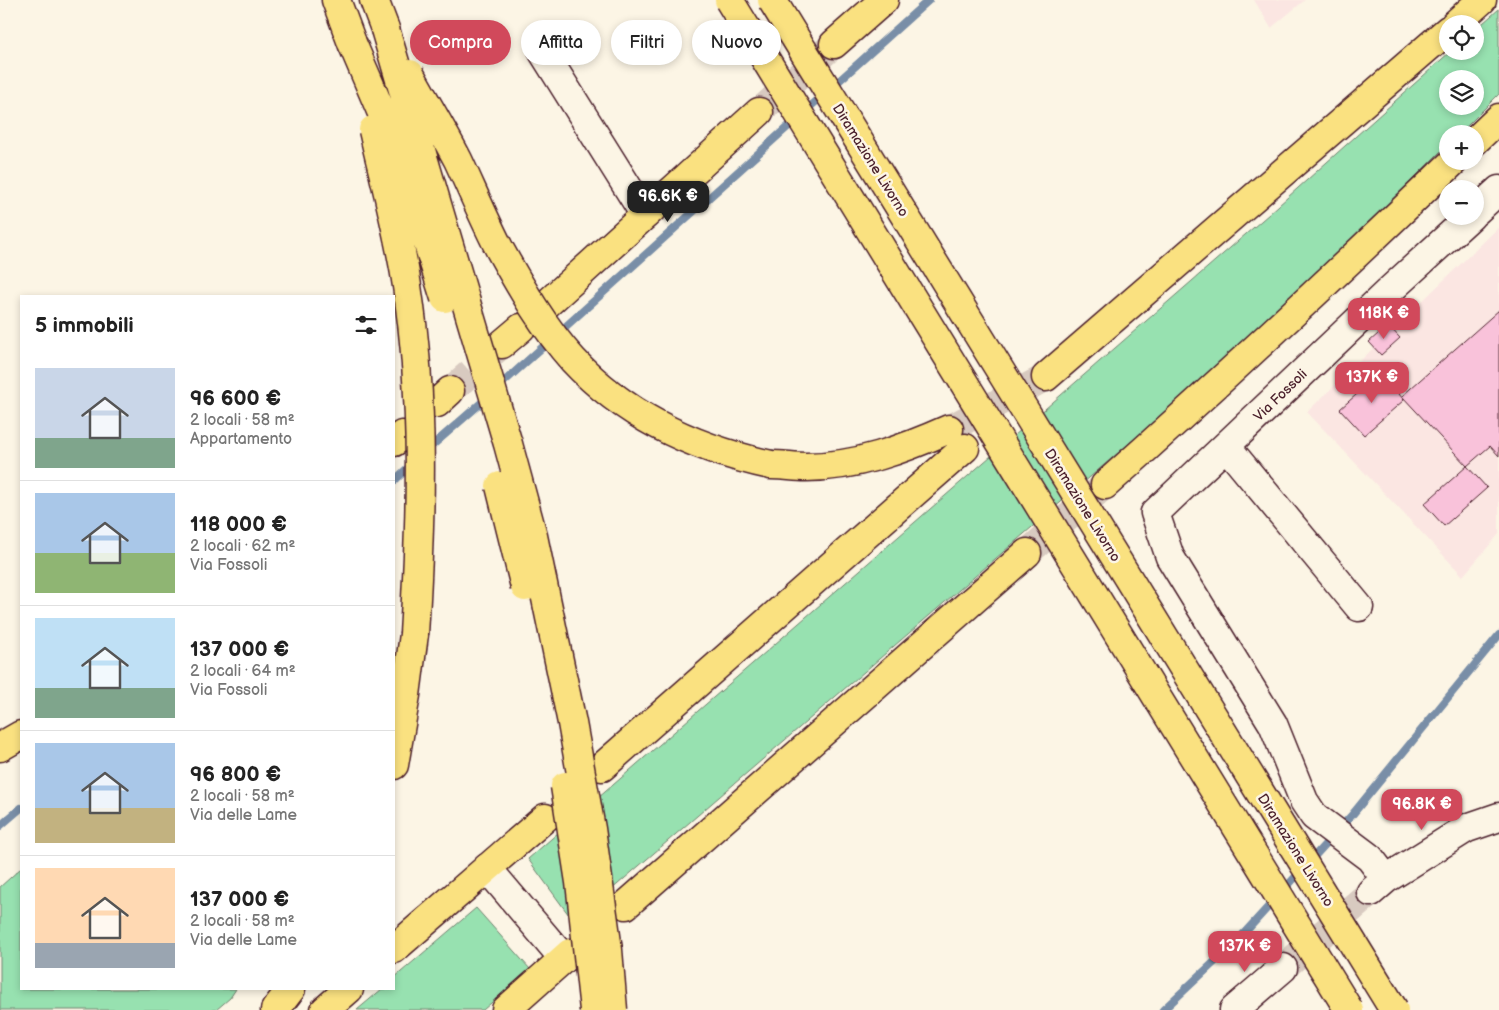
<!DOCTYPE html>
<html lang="it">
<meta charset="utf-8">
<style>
:root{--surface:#fff;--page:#f2f2f2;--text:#222;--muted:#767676;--line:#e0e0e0;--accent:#d1495b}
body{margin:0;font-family:"Balsamiq Sans",sans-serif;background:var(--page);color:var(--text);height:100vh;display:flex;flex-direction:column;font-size:19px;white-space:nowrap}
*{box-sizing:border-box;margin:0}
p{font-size:16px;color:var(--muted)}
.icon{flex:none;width:28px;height:28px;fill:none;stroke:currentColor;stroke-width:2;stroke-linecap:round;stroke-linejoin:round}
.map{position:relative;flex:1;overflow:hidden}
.side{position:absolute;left:20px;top:295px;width:375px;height:695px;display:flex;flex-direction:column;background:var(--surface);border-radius:0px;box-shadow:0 2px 8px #0003}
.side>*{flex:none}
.hud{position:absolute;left:410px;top:20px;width:475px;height:45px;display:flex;gap:10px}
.tools{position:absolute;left:1439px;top:15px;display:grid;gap:10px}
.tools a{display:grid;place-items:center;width:45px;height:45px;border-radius:50%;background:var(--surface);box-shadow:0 2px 8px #0003;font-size:25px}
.price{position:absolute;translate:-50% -42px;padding:0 11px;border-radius:10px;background:var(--accent);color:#fff;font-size:16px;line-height:32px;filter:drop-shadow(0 1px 2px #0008)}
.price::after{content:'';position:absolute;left:50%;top:30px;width:15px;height:11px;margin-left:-8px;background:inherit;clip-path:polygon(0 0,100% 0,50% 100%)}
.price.on{background:#222;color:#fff}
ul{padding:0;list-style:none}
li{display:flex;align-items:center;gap:15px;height:125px;padding:0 15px}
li+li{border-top:1px solid var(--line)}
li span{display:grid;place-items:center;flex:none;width:140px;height:100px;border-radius:0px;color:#555}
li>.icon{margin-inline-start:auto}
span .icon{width:60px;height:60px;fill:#fffc;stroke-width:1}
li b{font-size:21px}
h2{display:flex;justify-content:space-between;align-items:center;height:60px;padding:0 15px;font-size:21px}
.tag{padding:0 18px;border-radius:22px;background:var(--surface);box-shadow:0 2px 8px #0003;font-size:18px;line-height:45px}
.tag.on{background:var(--accent);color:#fff}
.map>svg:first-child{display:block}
.built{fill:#fbe6e2}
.green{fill:#97e1b0;stroke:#70806e;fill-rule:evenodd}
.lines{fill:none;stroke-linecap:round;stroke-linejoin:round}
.stream{stroke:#798ea7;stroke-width:8}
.building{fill:#f9c2da;stroke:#4a1f2b}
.minor-tunnel{stroke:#d8cac0;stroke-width:28;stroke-dasharray:28 14;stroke-linecap:butt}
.major-tunnel{stroke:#d8cac0;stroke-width:28;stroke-dasharray:28 14;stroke-linecap:butt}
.highway-tunnel{stroke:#d8cac0;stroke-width:28;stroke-dasharray:28 14;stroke-linecap:butt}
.minor-casing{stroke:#4a1f2b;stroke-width:31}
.major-casing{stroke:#4a1f2b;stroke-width:31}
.highway-casing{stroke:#4a1f2b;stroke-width:31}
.minor{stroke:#fcf5e5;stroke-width:28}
.major{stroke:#fae180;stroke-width:28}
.highway{stroke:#fae180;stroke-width:28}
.highway-bridge-casing{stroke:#4a1f2b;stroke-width:31;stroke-linecap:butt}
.highway-bridge{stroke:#fae180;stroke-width:28}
.labels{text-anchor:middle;stroke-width:5;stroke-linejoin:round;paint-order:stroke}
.street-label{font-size:14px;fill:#4a1f2b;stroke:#fcf5e5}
</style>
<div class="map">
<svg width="1499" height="1010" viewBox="0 0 1499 1010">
<rect width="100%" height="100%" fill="#fcf5e5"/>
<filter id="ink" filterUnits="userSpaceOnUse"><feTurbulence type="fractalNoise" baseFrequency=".02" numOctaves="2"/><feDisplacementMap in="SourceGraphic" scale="10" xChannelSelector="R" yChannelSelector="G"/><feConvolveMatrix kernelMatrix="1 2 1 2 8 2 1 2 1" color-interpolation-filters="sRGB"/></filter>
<g filter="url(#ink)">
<!-- built -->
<path class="built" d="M1254 0H1305L1271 28Z
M1499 227V534L1463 576 1307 412Z"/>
<!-- green -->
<path class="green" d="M1499 9V94L1459 134H1448L1447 145 1271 321 574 922 528 859 1269 214 1451 51H1475V30ZM1448 79H1475V106H1448Z
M21 868V989H236L230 998 216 1010H0V887Z
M476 908 530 969 483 1010H357L382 989H394V978Z"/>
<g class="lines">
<!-- stream -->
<path class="stream" d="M497 388 929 0
M426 451 489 396
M394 481 412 464
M0 826 21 808
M1163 1010 1238 940 1352 815 1499 635"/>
</g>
<!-- building -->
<path class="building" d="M1499 310V456L1490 446 1467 466 1402 396Z
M1388 325 1400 338 1381 355 1369 342Z
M1381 373 1404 400 1364 435 1340 409Z
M1467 466 1487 488 1444 526 1424 504Z"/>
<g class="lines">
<!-- minor-tunnel -->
<path class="minor-tunnel" d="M1283 968 1371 892"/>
<!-- major-tunnel -->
<path class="major-tunnel" d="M759 112 834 44
M450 391 499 347"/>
<!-- highway-tunnel -->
<path class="highway-tunnel" d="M949 429 1046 377
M1027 553 1105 485"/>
<defs>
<path id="minor" d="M543 52 645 215
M1475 212 1499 190
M1226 446 1359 607
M487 868 564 959
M1386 879 1370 858 1314 816 1304 801 1273 724 1170 557 1155 513 1390 290 1471 216
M1371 892 1386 879 1467 828 1499 817
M1234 1010 1283 968"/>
<path id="major" d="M834 44 884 0
M548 303 759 112
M502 344 521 328
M437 403 450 391
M394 442 402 435
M0 747 21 735"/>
<path id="highway" d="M336 0 352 43
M374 0 385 29
M1455 24 1482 0
M1475 141 1499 118
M1046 377 1448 30
M771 465C783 465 795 467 806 467 856 467 904 449 949 429
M1105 485C1224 379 1340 271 1454 161
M394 765 406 695 414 634
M602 767 965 448
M626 905 1027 553
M394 949 545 818
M275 1010 291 989
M325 1010 349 989
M506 1010 570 953"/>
</defs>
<!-- minor casing -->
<use href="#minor" class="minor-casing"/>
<!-- major casing -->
<use href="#major" class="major-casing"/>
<!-- highway casing -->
<use href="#highway" class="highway-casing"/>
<!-- minor -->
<use href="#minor" class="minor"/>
<!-- major -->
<use href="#major" class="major"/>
<!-- highway -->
<use href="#highway" class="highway"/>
<defs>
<path id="highway-bridge" d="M729 0 1349 1010
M772 0 1394 1010
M385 29 508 444 533 536 572 723 591 829 608 950 613 1010
M352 43 387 125 416 206 445 298
M410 74C426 103 443 131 458 160 472 190 485 221 500 250 521 288 544 328 573 360 626 417 697 449 771 465
M373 130C385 182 399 233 407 286 425 402 421 518 414 634
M500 486 525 587
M565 786 580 882 594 1010"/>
</defs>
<!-- highway-bridge casing -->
<use href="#highway-bridge" class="highway-bridge-casing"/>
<!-- highway-bridge -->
<use href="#highway-bridge" class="highway-bridge"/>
</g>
</g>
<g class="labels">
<!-- street labels -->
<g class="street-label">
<text transform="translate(871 160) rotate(58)" y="5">Diramazione Livorno</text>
<text transform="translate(1280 395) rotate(-44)" y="5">Via Fossoli</text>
<text transform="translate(1083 505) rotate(58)" y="5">Diramazione Livorno</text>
<text transform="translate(1296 850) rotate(58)" y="5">Diramazione Livorno</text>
</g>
</g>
</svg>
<div class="tools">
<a><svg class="icon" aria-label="locate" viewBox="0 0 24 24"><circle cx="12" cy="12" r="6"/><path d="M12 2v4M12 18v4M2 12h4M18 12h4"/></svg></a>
<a><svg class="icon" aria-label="layers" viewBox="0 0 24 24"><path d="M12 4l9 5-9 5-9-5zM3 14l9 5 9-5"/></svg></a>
<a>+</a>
<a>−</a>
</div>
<b class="price on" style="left:668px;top:223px">96.6K €</b>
<b class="price" style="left:1384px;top:340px">118K €</b>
<b class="price" style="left:1372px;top:404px">137K €</b>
<b class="price" style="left:1422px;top:831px">96.8K €</b>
<b class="price" style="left:1245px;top:973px">137K €</b>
<div class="hud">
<a class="tag on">Compra</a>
<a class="tag">Affitta</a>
<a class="tag">Filtri</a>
<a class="tag">Nuovo</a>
</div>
<section class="side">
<h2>5 immobili<svg class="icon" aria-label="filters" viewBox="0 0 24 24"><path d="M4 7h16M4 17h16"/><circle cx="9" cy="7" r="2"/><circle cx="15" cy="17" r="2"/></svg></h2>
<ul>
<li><span style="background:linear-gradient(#c9d6e8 70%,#7fa58c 0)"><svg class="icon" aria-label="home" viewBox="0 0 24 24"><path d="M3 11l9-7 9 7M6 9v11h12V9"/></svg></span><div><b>96 600 €</b><p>2 locali · 58 m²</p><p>Appartamento</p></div></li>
<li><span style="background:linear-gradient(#a9c7e8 60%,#8fb573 0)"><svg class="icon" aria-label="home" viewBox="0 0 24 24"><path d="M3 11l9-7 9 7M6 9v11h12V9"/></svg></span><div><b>118 000 €</b><p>2 locali · 62 m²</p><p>Via Fossoli</p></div></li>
<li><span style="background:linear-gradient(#bfe0f5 70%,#7fa58c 0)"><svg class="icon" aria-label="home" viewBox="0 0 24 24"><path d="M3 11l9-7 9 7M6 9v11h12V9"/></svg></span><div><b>137 000 €</b><p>2 locali · 64 m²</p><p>Via Fossoli</p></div></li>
<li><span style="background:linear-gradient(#a9c7e8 65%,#c2b280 0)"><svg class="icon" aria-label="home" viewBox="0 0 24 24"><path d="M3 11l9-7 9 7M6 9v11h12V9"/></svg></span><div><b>96 800 €</b><p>2 locali · 58 m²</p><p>Via delle Lame</p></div></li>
<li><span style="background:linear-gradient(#ffd9b3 75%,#9aa5b1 0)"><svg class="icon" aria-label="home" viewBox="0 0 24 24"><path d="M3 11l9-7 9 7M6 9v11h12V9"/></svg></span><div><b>137 000 €</b><p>2 locali · 58 m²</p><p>Via delle Lame</p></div></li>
</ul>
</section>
</div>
